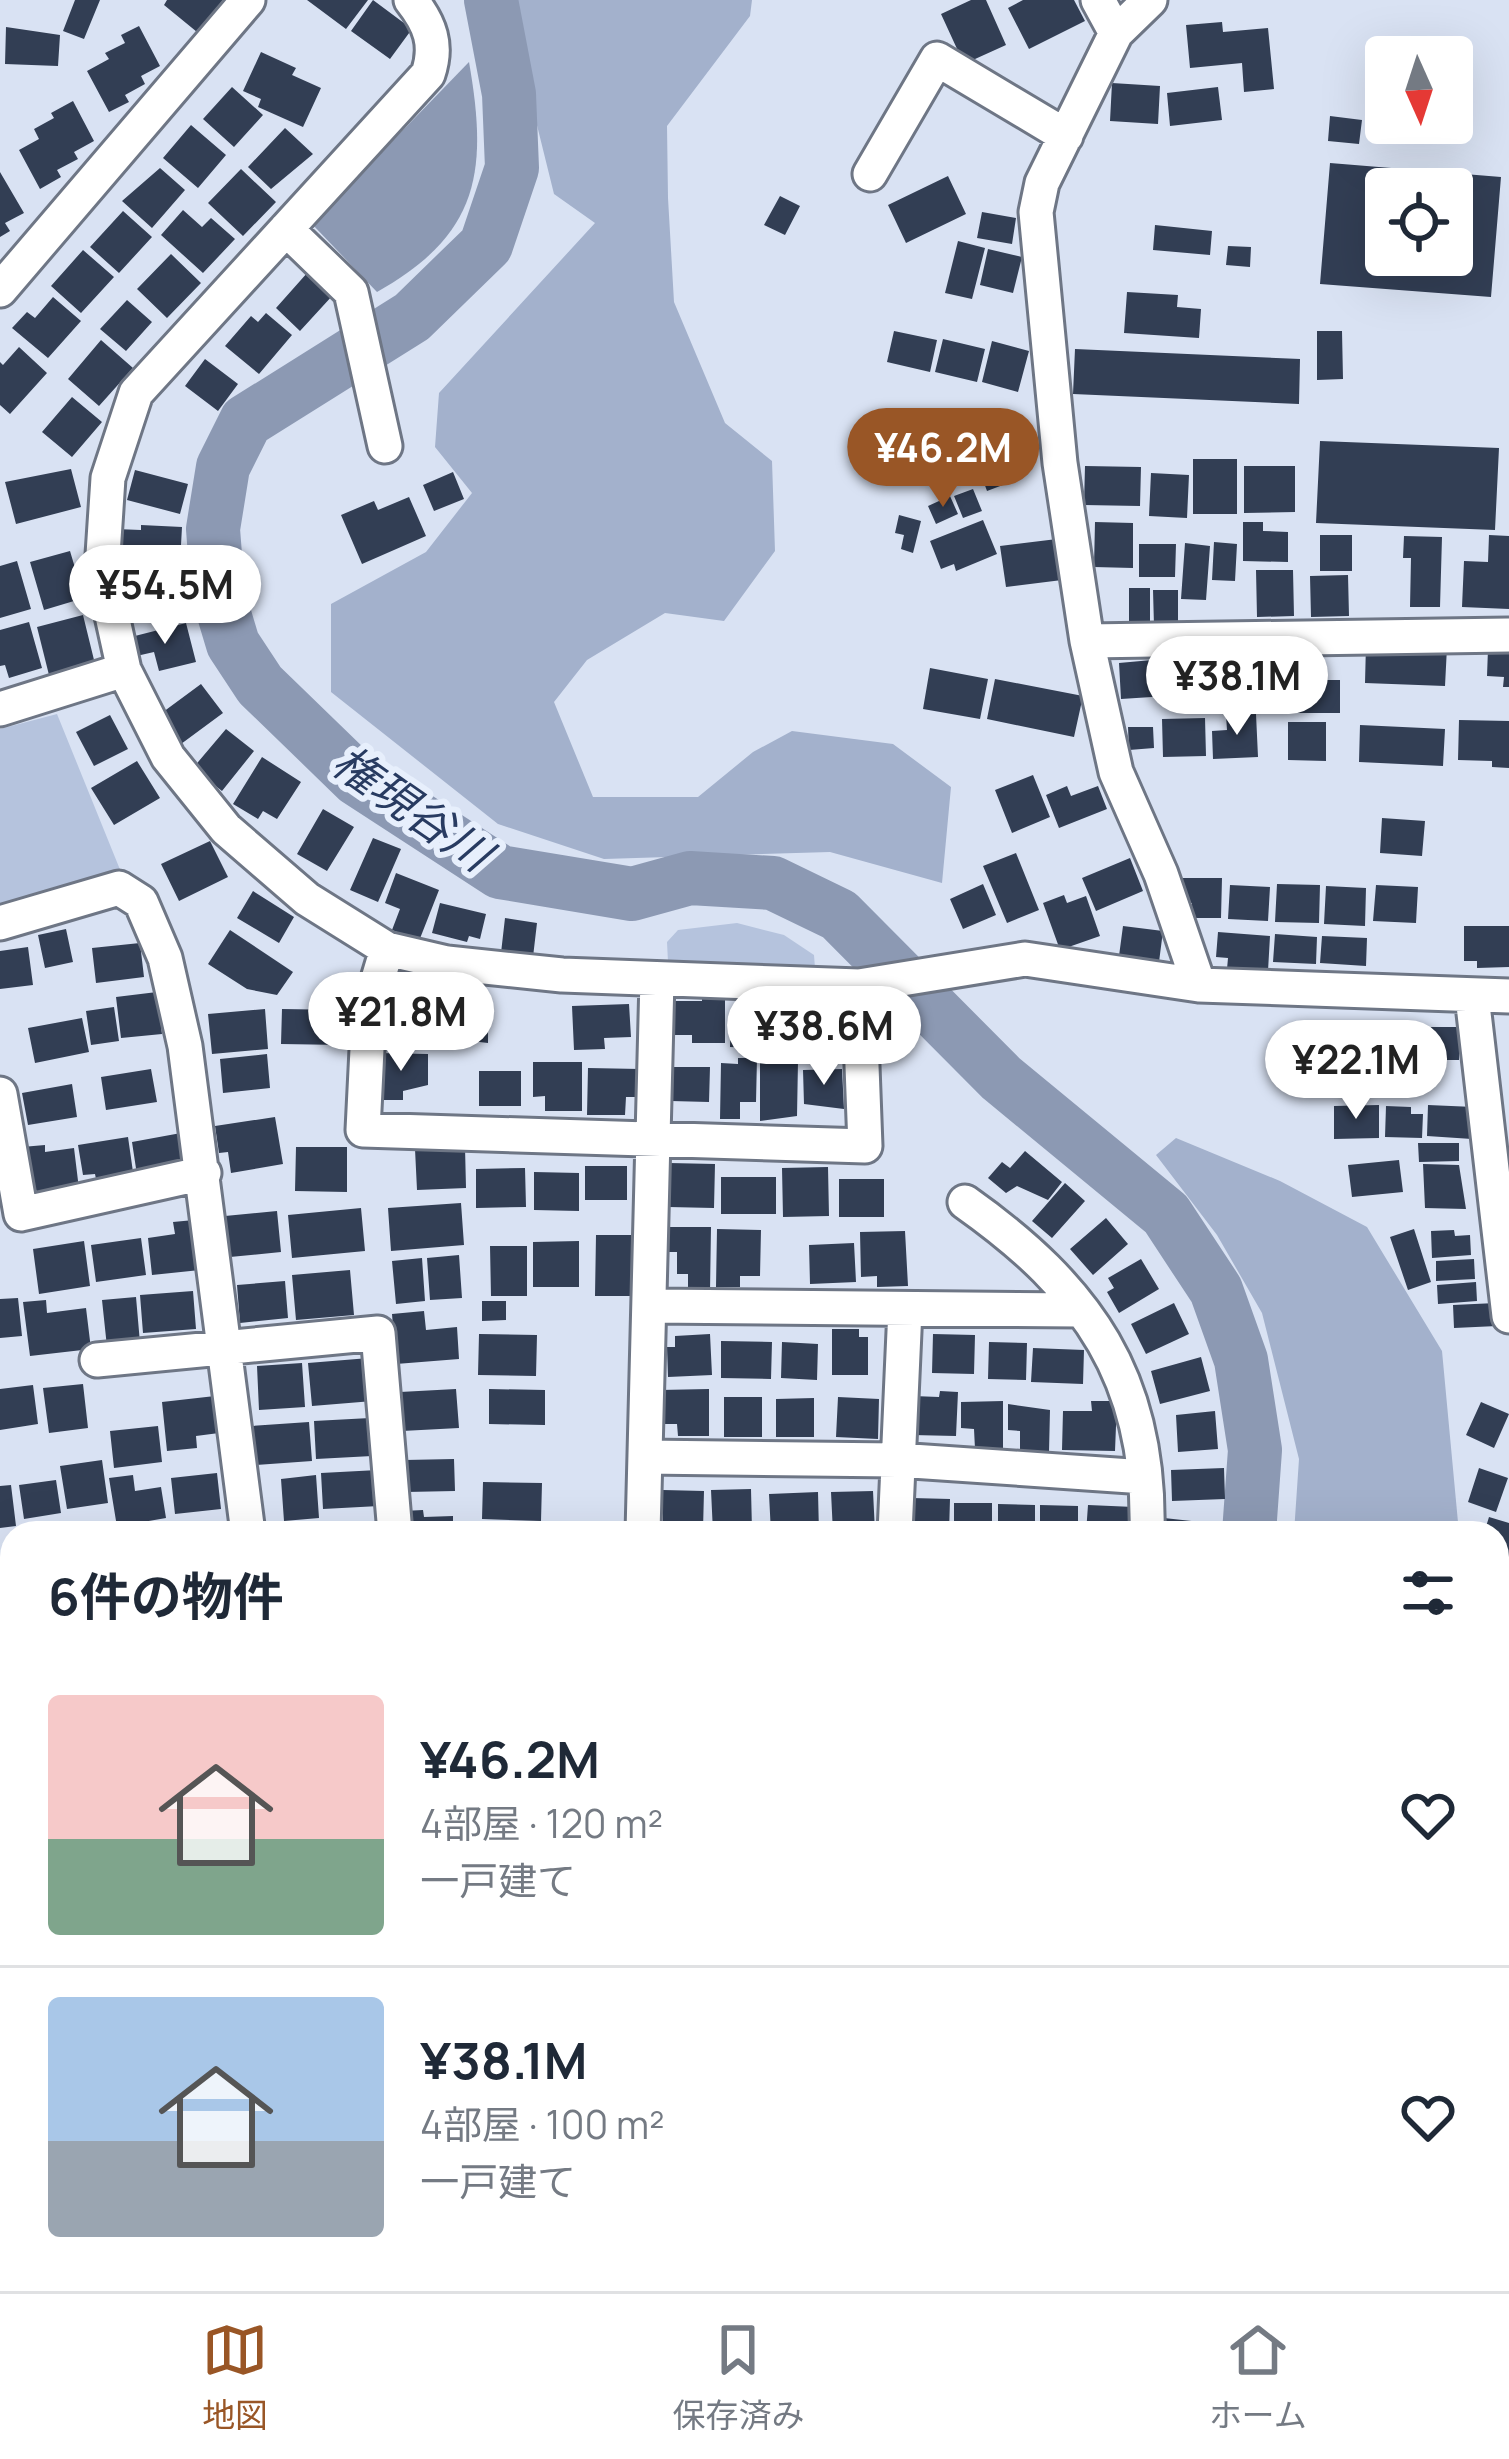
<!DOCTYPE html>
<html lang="ja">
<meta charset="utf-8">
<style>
:root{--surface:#fff;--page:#f2f2f3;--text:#1f2937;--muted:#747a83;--line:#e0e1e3;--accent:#995626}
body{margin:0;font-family:Manrope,"Noto Sans JP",sans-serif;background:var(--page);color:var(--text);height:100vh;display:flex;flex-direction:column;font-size:45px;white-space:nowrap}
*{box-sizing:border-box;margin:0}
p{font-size:39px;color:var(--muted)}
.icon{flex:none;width:66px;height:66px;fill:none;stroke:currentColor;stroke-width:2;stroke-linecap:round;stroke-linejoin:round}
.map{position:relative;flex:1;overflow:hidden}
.side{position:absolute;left:0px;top:1521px;width:1509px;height:771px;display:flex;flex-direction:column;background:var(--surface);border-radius:36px 36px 0 0;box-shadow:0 12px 48px #0002}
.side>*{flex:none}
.needle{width:78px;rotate:177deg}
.tools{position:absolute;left:1365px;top:36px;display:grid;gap:24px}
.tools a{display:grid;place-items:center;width:108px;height:108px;border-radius:12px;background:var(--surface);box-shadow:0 12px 48px #0002;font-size:60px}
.price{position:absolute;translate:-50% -102px;padding:0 27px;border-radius:42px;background:#fff;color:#222;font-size:39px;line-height:78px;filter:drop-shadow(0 3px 6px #0008)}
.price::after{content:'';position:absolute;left:50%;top:72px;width:36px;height:27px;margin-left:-18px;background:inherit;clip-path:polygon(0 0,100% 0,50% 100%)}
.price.active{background:var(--accent);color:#fff}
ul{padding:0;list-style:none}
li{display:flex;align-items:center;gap:36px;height:300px;padding:0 48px}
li+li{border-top:3px solid var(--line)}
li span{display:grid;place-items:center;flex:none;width:336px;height:240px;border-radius:12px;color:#555}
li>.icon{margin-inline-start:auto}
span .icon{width:144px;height:144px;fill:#fffc;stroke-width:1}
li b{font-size:51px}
h2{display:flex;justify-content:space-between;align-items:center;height:144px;padding:0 48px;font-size:51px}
.menu{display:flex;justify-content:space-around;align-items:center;height:168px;border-top:3px solid var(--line);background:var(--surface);font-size:33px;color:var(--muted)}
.menu a{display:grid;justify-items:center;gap:6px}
.menu .active{color:var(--accent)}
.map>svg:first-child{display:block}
.green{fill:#b5c3dd}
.forest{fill:#a3b1cc}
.water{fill:#8c99b3}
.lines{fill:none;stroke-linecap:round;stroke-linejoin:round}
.river{stroke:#8c99b3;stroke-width:54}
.building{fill:#323e54;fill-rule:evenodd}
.street-casing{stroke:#6e7685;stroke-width:39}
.street{stroke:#fff;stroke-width:33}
.labels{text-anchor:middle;stroke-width:12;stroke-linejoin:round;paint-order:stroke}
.water-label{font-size:45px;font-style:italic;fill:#283b61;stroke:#e7effc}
</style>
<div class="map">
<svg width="1509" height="2291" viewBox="0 0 1509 2291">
<rect width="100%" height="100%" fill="#d9e2f3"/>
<!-- green -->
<path class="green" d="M57 714 121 872 0 905V729Z
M737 923 784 935 814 955 815 968 668 962 667 942 678 930Z"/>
<!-- forest -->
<path class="forest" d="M506 0H752L750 16 667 126 668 198 674 302 725 423 772 461 775 551 724 621 665 613 587 660 554 702 593 797H698L753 752 792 731 893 744 951 787 942 883 830 852 604 859 498 824 331 692V604L426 552 472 493 435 447 439 393 595 223 554 194Z
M1176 1138 1280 1181 1367 1227 1442 1351 1459 1533H1294L1299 1459 1262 1313 1217 1235 1156 1155Z
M1136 2280H1275L1272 2291H1133Z"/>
<!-- water -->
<path class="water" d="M469 62C488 171 480 234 377 292L312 224Z"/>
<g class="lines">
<!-- river -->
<path class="river" d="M491 0 509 94 512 168 486 245 412 317 246 421 223 467 213 529 218 594 233 644 260 685 357 779 500 872 632 894 690 878 773 883 839 915 1001 1078 1166 1214 1216 1290 1241 1360 1255 1450 1249 1533
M1076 2291 1082 2280"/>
</g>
<!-- building -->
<path class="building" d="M75 0H100L84 39 63 31Z
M167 0H223L197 32 164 5Z
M307 0H368L346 29Z
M373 0 412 29 390 59 351 31Z
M971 0H986L1006 45 964 64 941 14Z
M1023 0H1074L1085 21 1029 49 1008 8Z
M1222 22 1223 32 1268 28 1274 89 1244 92 1242 63 1190 68 1186 25Z
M139 26 160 66 141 76 145 84 125 95 129 102 109 112 87 71 109 59 105 53 125 43 121 35Z
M6 27 60 35 58 66 5 64Z
M261 52 296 68 292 75 321 88 303 127 258 107 261 99 243 91Z
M1112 83 1160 86 1158 124 1110 121Z
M232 87 263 115 234 147 203 119Z
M1218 87 1222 120 1170 126 1167 93Z
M73 101 94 141 74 152 78 159 57 170 61 177 40 189 19 150 39 139 34 129 54 118 51 113Z
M1330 116 1362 120 1359 144 1328 141Z
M191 125 226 155 198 188 163 158Z
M285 128 313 154 271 189 248 167Z
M1330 163 1501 177 1491 297 1320 284ZM1386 189H1452V255H1386Z
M160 168 185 190 152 228 122 201Z
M241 169 276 202 243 236 208 203Z
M0 172 24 213 5 223 10 231 0 237Z
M948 176 966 214 906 243 888 205Z
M780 196 800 206 785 235 764 225Z
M183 210 202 227 211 218 235 239 203 273 161 235Z
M123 211 152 237 119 273 90 247Z
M982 212 1016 218 1012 244 977 238Z
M1155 225 1212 231 1210 255 1153 250Z
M958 241 985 248 972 299 945 293Z
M1228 246 1251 247 1250 267 1226 265Z
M988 249 1022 257 1013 293 980 285Z
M83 250 114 277 81 313 51 286Z
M171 254 201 283 167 318 137 289Z
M308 272 333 295 300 331 276 308Z
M1127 292 1178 295 1177 307 1201 309 1199 338 1124 333Z
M53 297 81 321 48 358 12 328 27 312 35 318Z
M127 300 152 322 126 351 100 329Z
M266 313 292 335 259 374 225 346 251 316 258 322Z
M894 331 937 340 930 372 887 362Z
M1317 331H1342L1343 379 1317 380Z
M943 339 985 349 977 382 935 372Z
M101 340 133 368 99 406 68 379Z
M992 341 1029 351 1018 392 982 382Z
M19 347 47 373 10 414 0 405V362L3 365Z
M1075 349 1300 359 1299 404 1073 394Z
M205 359 238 384 218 411 185 386Z
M72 397 102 422 72 457 42 432Z
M1320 441 1499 448 1495 530 1316 523Z
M1008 458 1016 480 987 491 979 469Z
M1193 459H1237V514H1193Z
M1085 466 1141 467 1140 506 1084 505Z
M1244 466H1295V512L1244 513Z
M71 469 81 507 16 524 5 482Z
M135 470 188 484 180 514 127 500Z
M453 472 464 499 434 511 423 485Z
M1151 473 1189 475 1187 518 1149 516Z
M973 489 982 511 963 518 954 496Z
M950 496 958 514 936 524 928 506Z
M409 497 426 536 362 564 341 515 374 501 378 510Z
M899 515 921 521 913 553 901 549 904 535 895 533Z
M983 520 997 554 956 571 954 564 941 569 930 541Z
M1095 522 1133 523V568L1094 567Z
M1243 522H1263V531L1288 532V562L1243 561Z
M141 525 182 527 180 563 114 560 116 529 141 530Z
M1320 535H1352V571H1320Z
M1489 535 1509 536V609L1462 607 1464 561 1488 562Z
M1404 536 1442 537 1440 607H1410L1411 558H1403Z
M1057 539 1062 580 1006 587 1000 546Z
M1214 542 1237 544 1235 581 1212 580Z
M1185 543 1210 546 1206 600 1181 599Z
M1139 544H1176L1175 577H1139Z
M70 551 84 598 44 610 30 562Z
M17 561 31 609 0 618V566Z
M1256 570H1293L1294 616 1257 617Z
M1348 575 1349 616 1311 617 1310 576Z
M178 576 183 614 136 621 130 583Z
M1129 588H1150V624H1129Z
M1153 590H1178V625L1154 626Z
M83 615 95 664 49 675 37 627Z
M29 622 42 668 9 678 5 665 0 666V630Z
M186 623 196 662 159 671 154 652 132 657 127 638Z
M1366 644 1447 647 1445 686 1365 683Z
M1488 649 1509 650V687H1503L1504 677 1487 676Z
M1163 659 1167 696 1121 699 1119 663Z
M1209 661 1211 702 1183 704 1181 663Z
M930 668 988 679 980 719 923 709Z
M1274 668 1275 701 1219 702V670Z
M995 679 1083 696 1074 737 987 719Z
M1292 680H1340V713H1292Z
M201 684 223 713 181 744 159 715Z
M1256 714 1258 757 1213 759 1212 731 1227 730 1226 715Z
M110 715 128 749 94 766 76 732Z
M1205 718 1206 756 1163 757 1162 719Z
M1459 720 1509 721V768L1492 767V761L1458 760Z
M1288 722H1326V761L1288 760Z
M1360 725 1445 729 1443 766 1359 762Z
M1128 727H1153L1154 748 1129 750Z
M226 729 254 751 222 791 193 768Z
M262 757 301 782 277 819 263 811 258 819 233 804Z
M137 761 160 798 114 825 91 788Z
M1033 775 1050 817 1012 833 995 790Z
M1067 786 1071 796 1098 786 1107 809 1059 828 1046 795Z
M323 809 354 827 327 871 297 854Z
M1382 818 1425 821 1422 856 1380 853Z
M373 838 401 849 378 902 350 890Z
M210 841 228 877 179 901 161 864Z
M1016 853 1039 910 1007 923 983 866Z
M1130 858 1143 891 1096 911 1082 878Z
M396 873 439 890 419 941 392 930 400 909 385 903Z
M1182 878H1222L1221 918H1192V903H1181Z
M983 884 996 915 963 929 950 899Z
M1277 884 1320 885 1319 923 1275 922Z
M1230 885 1270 887 1268 921 1228 919Z
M1376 885 1418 887 1416 923 1373 921Z
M1326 886 1366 888 1365 926 1324 924Z
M253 891 294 917 279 943 237 918Z
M1064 895 1067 903 1086 896 1100 936 1060 950 1043 903Z
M440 903 486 914 480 939 469 936 467 942 432 933Z
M505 918 537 923 533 957 501 953Z
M1123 926 1163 931 1159 962 1119 956Z
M1464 926H1509V967L1477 968V961H1464Z
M66 929 73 962 45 968 38 935Z
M230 930 293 972 277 995 247 989 208 964Z
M1218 932 1270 936 1268 971 1227 969 1228 958 1216 957Z
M1275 934 1317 937 1316 964 1273 962Z
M1322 936 1367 938 1366 966 1320 963Z
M140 943 144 977 96 983 92 948Z
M28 947 33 985 0 989V951Z
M157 992 162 1034 121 1038 116 997Z
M702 992H725V1043H692V1035H673L674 1001H702Z
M452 994 488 998V1043L446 1038Z
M389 995 444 1003 438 1047 384 1040Z
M791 999 845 1002 844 1026 827 1025 826 1049 788 1047Z
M629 1004 631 1037 604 1038 605 1049 574 1050 572 1006Z
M114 1007 119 1041 91 1045 86 1011Z
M265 1009 268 1049 212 1054 208 1014Z
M282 1009 344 1010 343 1045 281 1044Z
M731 1011 786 1013 784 1049 730 1047Z
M82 1018 89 1052 35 1063 28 1028Z
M1385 1023H1421V1060L1386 1061Z
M1339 1025H1379V1061H1339Z
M1426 1027H1460L1459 1060H1425Z
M378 1053 428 1054V1085L403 1091V1100H377Z
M267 1054 270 1088 223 1093 220 1059Z
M738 1058H757L756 1102H740V1119H720L721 1063 738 1064Z
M760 1060 798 1061 797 1116 760 1121Z
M533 1062H582V1111H545V1096L533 1097Z
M672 1067H710L709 1102 671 1101Z
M588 1068 640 1069V1097H626L625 1115H587Z
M151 1069 157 1102 106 1110 101 1077Z
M842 1069 844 1109 804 1104 803 1070Z
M479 1071H521V1106H479Z
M72 1084 77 1117 28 1125 22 1093Z
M1379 1105V1138L1334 1139V1106Z
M1428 1105 1474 1107 1472 1139 1427 1136Z
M1386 1106 1411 1107V1114H1423L1422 1138 1385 1137Z
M275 1117 283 1164 231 1173 228 1152 219 1153 215 1126Z
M181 1133 187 1167 137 1175 132 1142Z
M128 1137 134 1179 97 1184 95 1174 83 1175 78 1145Z
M1418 1143H1459V1161L1419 1162Z
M45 1145V1152L74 1148 79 1189 28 1195 22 1147Z
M296 1147H347V1192L295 1191Z
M465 1147 466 1188 417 1190 415 1149Z
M1025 1151 1062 1182 1048 1200 1017 1186 1006 1193 988 1178 1002 1162 1010 1168Z
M1399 1160 1403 1192 1352 1197 1348 1165Z
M669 1163 715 1164 714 1208 669 1207Z
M1423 1164 1459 1165 1466 1209 1425 1208Z
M585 1166H627V1200H585Z
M828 1167 829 1216 783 1217 782 1168Z
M525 1168 526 1207 476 1208V1169Z
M534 1172 579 1173V1211L534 1210Z
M721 1177H776V1214H721Z
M839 1179H884V1217H839Z
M1065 1183 1085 1201 1052 1238 1032 1221Z
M461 1203 464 1245 391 1251 388 1208Z
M361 1208 365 1251 292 1258 288 1215Z
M277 1211 281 1252 230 1257 225 1216Z
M1106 1218 1128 1244 1093 1275 1070 1249Z
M194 1220 200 1270 152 1275 148 1238 175 1234 173 1222Z
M668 1227H711L710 1292 688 1293V1274H677V1252H668Z
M717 1229 761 1230 760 1276H740V1287H716Z
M1414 1229 1431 1282 1408 1290 1390 1237Z
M1454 1230 1455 1236 1470 1235 1471 1255 1432 1258 1431 1231Z
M905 1231 908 1286 877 1287V1276L861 1277 860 1232Z
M596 1235H634V1296H595Z
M141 1238 146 1275 96 1282 91 1245Z
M84 1241 90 1286 39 1294 33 1249Z
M579 1241V1287H533V1242Z
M854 1243 856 1282 810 1284 809 1245Z
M490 1246H527V1296H491Z
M459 1255 462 1298 430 1300 427 1258Z
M422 1258 425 1301 396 1304 392 1261Z
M1141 1259 1159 1289 1119 1313 1107 1292 1114 1288 1108 1278Z
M1474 1259 1475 1279 1436 1281V1261Z
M350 1270 354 1315 296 1320 292 1275Z
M285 1281 288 1318 240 1323 237 1285Z
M1476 1282 1477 1301 1438 1304 1437 1285Z
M193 1291 196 1329 143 1333 140 1295Z
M136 1297 140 1343 107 1347 102 1300Z
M18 1298 22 1336 0 1338V1299Z
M46 1300 47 1313 86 1308 91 1349 30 1356 23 1302Z
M482 1301H506V1320L482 1321Z
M1174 1303 1189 1334 1146 1354 1131 1324Z
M1496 1303 1497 1326 1454 1328 1453 1305Z
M424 1311 426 1330 457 1327 459 1359 396 1364 392 1314Z
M832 1329H859V1337H868V1375H832Z
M479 1334 537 1335 536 1376 478 1375Z
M710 1334 712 1375 668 1377 667 1347H675V1336Z
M933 1334 975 1335 974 1374 932 1373Z
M721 1341 772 1342 771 1379 721 1378Z
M782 1342 818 1344 817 1380 781 1378Z
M989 1342 1027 1343 1026 1380 988 1379Z
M1033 1348 1084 1350 1083 1384 1031 1382Z
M1201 1357 1210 1391 1160 1404 1151 1371Z
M369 1358 373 1401 312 1406 308 1363Z
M302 1363 305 1407 259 1410 257 1366Z
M83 1384 88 1428 49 1433 43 1388Z
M33 1385 38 1424 0 1430V1389Z
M456 1389 459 1428 402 1431 400 1392Z
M489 1389 545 1390V1425L489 1424Z
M709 1389V1436H678L677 1424H660V1390Z
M940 1391 958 1392 956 1436 912 1435 913 1396 939 1397Z
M215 1396 219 1433 196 1436 197 1448 167 1451 162 1402Z
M724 1397H762V1437H724Z
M838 1397 879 1399 878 1439 836 1437Z
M814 1398V1437H776V1399Z
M1003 1401V1449H975L974 1429 961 1428V1402Z
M1091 1401H1117L1115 1451 1062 1450 1063 1411H1092Z
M1481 1402 1509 1414 1494 1448 1466 1435Z
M1008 1404 1050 1410 1049 1452 1020 1451V1431L1008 1430Z
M1215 1411 1218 1449 1178 1452 1176 1415Z
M370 1418 372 1456 316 1459 314 1421Z
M309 1422 312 1461 256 1465 252 1426Z
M158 1426 162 1462 114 1468 110 1431Z
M454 1459 455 1491 406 1492 405 1460Z
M102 1460 108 1503 67 1509 60 1466Z
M1224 1468 1225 1499 1172 1501 1171 1470Z
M1479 1468 1508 1478 1496 1512 1468 1502Z
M378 1470 379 1506 323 1509 321 1473Z
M217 1473 221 1509 175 1514 171 1478Z
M133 1475 135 1491 161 1487 166 1518 143 1522 144 1530 118 1533 109 1478Z
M316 1475 319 1518 284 1521 281 1479Z
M56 1480 61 1513 24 1519 19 1485Z
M483 1482 542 1483 541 1521 482 1519Z
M11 1485 16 1526 0 1528V1486Z
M751 1489 752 1530 713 1532 711 1490Z
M663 1490 704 1491 703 1530H663Z
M873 1491 875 1532 833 1533 831 1492Z
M818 1492 819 1533H771L769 1494Z
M912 1498 950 1499 949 1533H912Z
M954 1503H992V1533H954Z
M998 1504 1035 1505V1533H998Z
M1040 1505 1078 1506V1533H1040Z
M1088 1505 1134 1507 1133 1533H1086Z
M423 1510 424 1517 453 1516V1533H404L403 1511Z
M1489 1517 1509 1523V1565L1497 1561V1533H1484Z
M1164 1518 1219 1524 1218 1533H1162Z
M1497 1576 1509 1580V1620L1497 1616Z
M12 1595V1629L0 1631V1597Z
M1497 1664 1509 1667 1506 1701 1497 1698Z
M2 1796 12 1843 0 1846V1797Z
M12 1922V1963L0 1965V1925Z
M1502 1935 1509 1937V1981L1497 1978Z
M1508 2003H1509V2054L1497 2050Z
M1497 2172 1509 2175V2209L1502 2213 1497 2211Z
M0 2195 12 2198 10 2232 0 2229Z
M40 2280H76L74 2291H38Z
M80 2280H114L111 2291H77Z
M1285 2280H1337L1334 2291H1282Z"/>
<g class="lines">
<defs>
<path id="street" d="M411 0C430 24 438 45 428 74L136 393 108 478 102 570 124 670 168 757 226 829 307 899 387 949 447 963 562 975 859 986 1025 959 1199 985 1509 996
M1098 0 1116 33
M870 174 937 59 1066 136
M286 229 351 292 385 446
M0 290 248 0
M1087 641 1060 463 1036 212 1042 183 1116 33 1150 0
M0 709 124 670
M0 923 119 888 141 902 165 958 185 1046 248 1533
M387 949 369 1009 363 1130 865 1146 859 986
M1199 985 1161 874 1116 772 1087 641 1509 635
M1472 996 1509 1316
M0 1094 21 1214 204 1173
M965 1202C1088 1289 1151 1379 1147 1533
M650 1306 1080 1310
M97 1360 378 1333 395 1533
M645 1457 897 1460 1145 1477
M643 1533 657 979
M895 1533 905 1309
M1497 1635 1509 1639
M0 1698 12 1696
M1497 1772 1509 1775
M0 1872 12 1869
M1497 1897 1509 1900
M0 2050 12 2047
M1497 2088 1509 2091
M0 2167 12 2176
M144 2280 157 2291
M287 2291 290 2280
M1349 2291 1352 2280
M1475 2291 1478 2280"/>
</defs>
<!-- street casing -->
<use href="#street" class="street-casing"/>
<!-- street -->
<use href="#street" class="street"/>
</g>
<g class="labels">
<!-- water labels -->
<g class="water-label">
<text transform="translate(412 808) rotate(35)" y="16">権現谷川</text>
</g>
</g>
</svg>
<div class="tools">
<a><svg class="needle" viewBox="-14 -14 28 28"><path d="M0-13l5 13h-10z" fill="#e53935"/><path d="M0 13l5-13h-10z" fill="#747a83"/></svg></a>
<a><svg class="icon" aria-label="locate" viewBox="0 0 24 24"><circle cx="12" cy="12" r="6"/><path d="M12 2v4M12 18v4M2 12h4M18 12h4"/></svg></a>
</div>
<b class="price active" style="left:943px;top:510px">¥46.2M</b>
<b class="price" style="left:165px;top:647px">¥54.5M</b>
<b class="price" style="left:1237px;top:738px">¥38.1M</b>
<b class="price" style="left:401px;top:1074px">¥21.8M</b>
<b class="price" style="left:824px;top:1088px">¥38.6M</b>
<b class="price" style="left:1356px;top:1122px">¥22.1M</b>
<section class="side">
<h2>6件の物件<svg class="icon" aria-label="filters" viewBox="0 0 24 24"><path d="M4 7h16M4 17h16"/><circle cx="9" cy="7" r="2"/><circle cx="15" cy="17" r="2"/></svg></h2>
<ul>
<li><span style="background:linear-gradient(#f6c9c9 60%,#7fa58c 0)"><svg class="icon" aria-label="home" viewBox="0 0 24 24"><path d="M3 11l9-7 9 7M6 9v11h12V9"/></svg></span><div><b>¥46.2M</b><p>4部屋 · 120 m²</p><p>一戸建て</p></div><svg class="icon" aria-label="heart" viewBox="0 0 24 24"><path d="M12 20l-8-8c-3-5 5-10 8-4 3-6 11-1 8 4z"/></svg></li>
<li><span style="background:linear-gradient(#a9c7e8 60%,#9aa5b1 0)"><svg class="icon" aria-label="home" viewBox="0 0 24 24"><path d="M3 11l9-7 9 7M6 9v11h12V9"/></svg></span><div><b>¥38.1M</b><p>4部屋 · 100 m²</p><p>一戸建て</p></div><svg class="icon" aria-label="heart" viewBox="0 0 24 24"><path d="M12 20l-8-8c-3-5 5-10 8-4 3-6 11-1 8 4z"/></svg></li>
</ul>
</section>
</div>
<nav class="menu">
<a class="active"><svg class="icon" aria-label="map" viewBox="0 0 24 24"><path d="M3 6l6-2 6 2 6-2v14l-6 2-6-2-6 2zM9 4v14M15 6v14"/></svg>地図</a>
<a><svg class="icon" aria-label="saved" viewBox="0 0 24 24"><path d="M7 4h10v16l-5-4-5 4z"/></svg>保存済み</a>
<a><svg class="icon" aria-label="home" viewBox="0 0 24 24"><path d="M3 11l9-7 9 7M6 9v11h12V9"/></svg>ホーム</a>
</nav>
